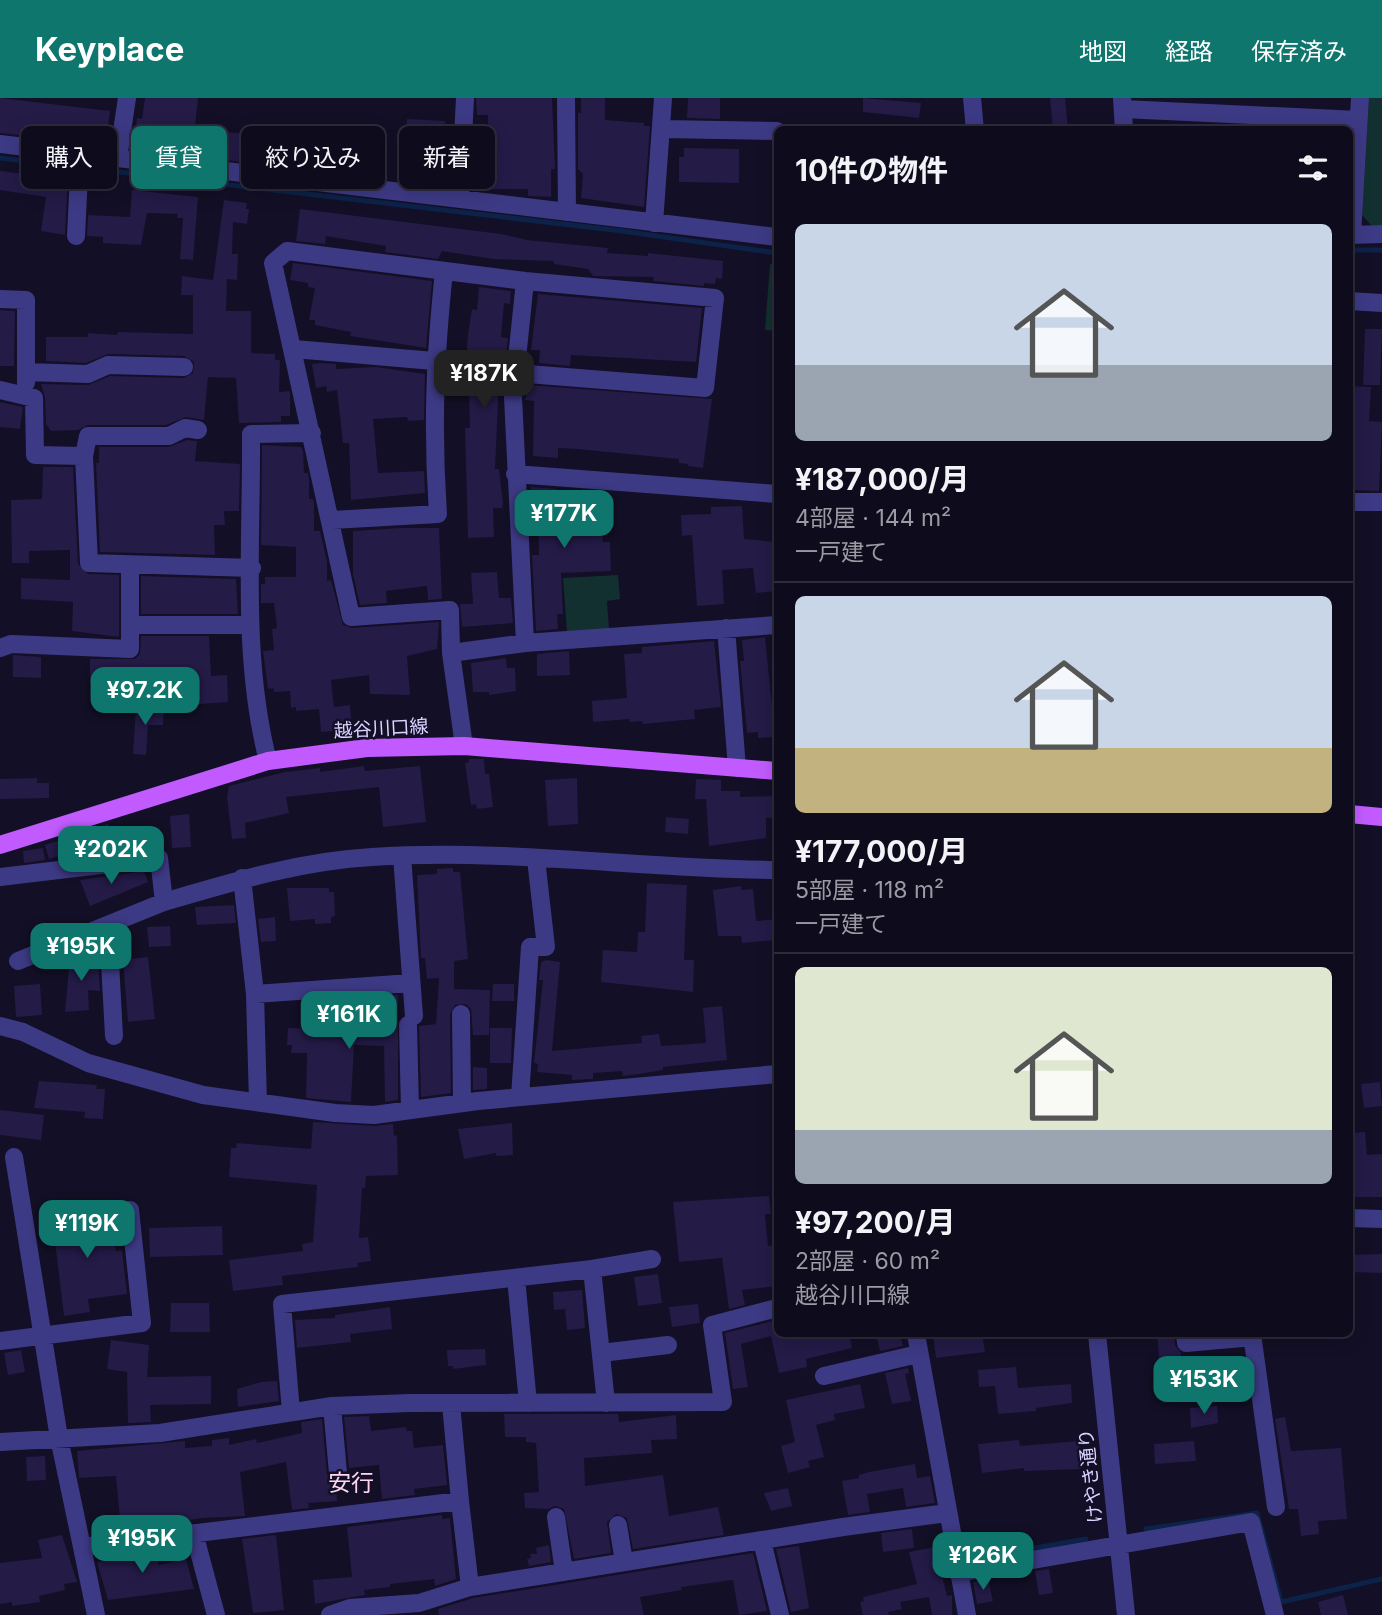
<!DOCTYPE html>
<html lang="ja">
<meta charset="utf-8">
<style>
:root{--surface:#0e0b1c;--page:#171425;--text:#f1f3f6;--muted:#9b9ba3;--line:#2e2b3b;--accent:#0f766e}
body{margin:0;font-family:Inter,"Noto Sans JP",sans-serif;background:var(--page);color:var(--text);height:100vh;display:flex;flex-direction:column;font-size:26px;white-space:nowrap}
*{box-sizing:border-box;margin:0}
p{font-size:23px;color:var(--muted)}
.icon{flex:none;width:38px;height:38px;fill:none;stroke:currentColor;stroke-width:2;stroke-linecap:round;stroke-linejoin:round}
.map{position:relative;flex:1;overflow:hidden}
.sheet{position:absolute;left:774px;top:28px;width:579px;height:1211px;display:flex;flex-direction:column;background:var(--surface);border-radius:10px;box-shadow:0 4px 18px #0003,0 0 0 2px var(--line)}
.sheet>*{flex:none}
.guide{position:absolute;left:21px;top:28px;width:648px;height:63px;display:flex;gap:14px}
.price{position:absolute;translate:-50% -60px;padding:0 16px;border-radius:14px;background:var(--accent);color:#fff;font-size:23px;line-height:46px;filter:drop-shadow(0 2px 4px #0008)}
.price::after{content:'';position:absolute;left:50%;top:42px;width:21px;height:16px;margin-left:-10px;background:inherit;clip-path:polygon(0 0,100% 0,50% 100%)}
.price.active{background:#222;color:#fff}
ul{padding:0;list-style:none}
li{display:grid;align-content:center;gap:14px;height:371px;padding:0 21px}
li+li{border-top:2px solid var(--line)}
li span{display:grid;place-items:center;height:217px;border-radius:10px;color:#555}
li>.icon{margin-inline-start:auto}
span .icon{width:126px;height:126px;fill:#fffc;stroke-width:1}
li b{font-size:30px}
h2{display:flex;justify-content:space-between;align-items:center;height:84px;padding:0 21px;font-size:30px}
.pill{padding:0 24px;border-radius:10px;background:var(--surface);box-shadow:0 4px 18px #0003,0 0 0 2px var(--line);font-size:24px;line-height:63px}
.pill.active{background:var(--accent);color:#fff}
header{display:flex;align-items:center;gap:42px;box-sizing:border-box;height:98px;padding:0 35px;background:var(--accent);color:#fff}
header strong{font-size:33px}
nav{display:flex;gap:38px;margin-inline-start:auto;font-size:24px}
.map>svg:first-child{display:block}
.green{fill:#12302f}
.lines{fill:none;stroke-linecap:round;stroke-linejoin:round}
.stream{stroke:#0c2248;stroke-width:5}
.building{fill:#241b47}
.minor{stroke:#3d3a85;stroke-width:18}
.major{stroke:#c25bff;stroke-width:18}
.labels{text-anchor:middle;stroke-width:5;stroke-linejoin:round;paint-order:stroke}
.street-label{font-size:19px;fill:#d9d4ff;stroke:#130f26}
.quarter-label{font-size:23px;fill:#ffd6f0;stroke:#130f26}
</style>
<header>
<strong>Keyplace</strong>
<nav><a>地図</a><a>経路</a><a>保存済み</a></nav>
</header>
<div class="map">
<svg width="1382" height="1517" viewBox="0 0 1382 1517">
<rect width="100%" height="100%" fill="#130f26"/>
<!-- green -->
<path class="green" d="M1369 0H1382V127H1371L1362 117Z
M770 166 777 167V233L765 232Z
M618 477 620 501 607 503 609 531 567 534 563 480Z"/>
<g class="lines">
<!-- stream -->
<path class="stream" d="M0 60 622 133 777 155
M1349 152H1382
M1146 1431 1257 1415 1281 1504 1382 1481
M973 1461 1086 1441"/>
</g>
<!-- building -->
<path class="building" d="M0 0 110 13 107 36 100 46 0 35Z
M145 0H198L195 28 201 31 344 47 341 75 225 62 220 60V56L172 51V47L135 39 137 20 142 21Z
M476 0H552L555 71H551V99L528 98V91H489L488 17H477Z
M581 0H605V22L644 25V28H650L644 109 581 100 583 76 578 71V15H581Z
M688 0H720V21L687 20Z
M863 0 921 5 919 20 863 14Z
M1050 0H1065L1068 32H1053Z
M407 21 445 23 441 86 404 83Z
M684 50 739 51V85L679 84V59H684Z
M0 73 52 79V76L68 78 65 137 41 133 46 99 0 92Z
M132 92 198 99 193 162 180 161 183 120H177L178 116 147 115 141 147 103 145V139L87 138 88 117 130 119Z
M224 102 247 105 246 111H249L247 126 233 124 232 156H238L237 182 227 181 226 213H251V255L275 256V262H280L279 294 290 293V318H281V324L239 325 236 280 208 279 204 322 186 319 166 327H88L78 332 51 333 46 326 45 300 41 286 88 287 110 278 184 280 193 275 194 264 184 258 108 256 86 265 46 263V239H88V235L117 237 118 234 193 236V197H181L182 178 213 182Z
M300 111 501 136 527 142 608 150 607 155 648 158V155L723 163 722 181 716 180 715 186 704 185V188L653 183 654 179 593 178 588 171 554 166V163L493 161 442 153 438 161 385 154 386 148 326 138 325 146 296 143Z
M293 165 432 183 426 250 350 238 351 234 315 227V222H309L315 190 308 189V185L290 182Z
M479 189 511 193 510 206 504 205 501 239 508 240 506 259H500L495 371H499L503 406 502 410H493L494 439 468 440 465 330H470L469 297H464L468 236 472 211 477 212Z
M538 196 702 210 696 264 571 257 570 268 539 265 540 252H531Z
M0 212 15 213 14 268H0Z
M1365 231H1382L1380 287H1363Z
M321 265 336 266V271L376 269 425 276 424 322 408 323 407 319 373 321 378 375 424 373 425 395 351 402 349 345H343L337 292 327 294 326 288 316 290 312 266Z
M528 287 712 301 703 370 688 368V366L679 365V361L577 351 558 350V360L533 358 534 303 525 302Z
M1349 288 1371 289 1369 323 1382 324 1379 393 1349 392Z
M0 304 23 309 20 331 0 329Z
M187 342 197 343 195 363 240 366 239 413H224L225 427H214L215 457 100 454 96 365H99V349H169Z
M262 347 301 349 303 353 304 375H308L309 382V401H313L314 405V433H320L327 463V483L331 482 343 527 352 530 439 524 437 551 407 558 410 597 370 596 369 577 331 582 334 609 350 607 352 632 321 634 319 611 296 613V609L291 610 290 593 274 594 273 590 268 591 263 553 274 552 272 531 277 530 274 505H261V486H265V479H296V449L261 447Z
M43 369H73L78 466 88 476 119 477V539L72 533 73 504 21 501V480L70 482V452L29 453V465H12L11 402 42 401Z
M531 389 557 391V401H563V405L597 402V406H600L603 444H610L611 473 561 475 563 516H557L558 531 536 533 532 457H539L538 418 537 403 531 404Z
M742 408 744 441 777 444V493L756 495 753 470 722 472 724 506 697 508 692 437 682 438 681 417 711 416V409Z
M400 430H439L442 501 428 502 427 488 386 493 387 505 360 507 353 476V433Z
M497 474 499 500H511L513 525 462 529 460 506H473L471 475Z
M141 478 236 481 238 516H141Z
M141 538H209L211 578 227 577 228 604 172 608 170 580 131 581V592L108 591 109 586 90 585V561H135L140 556Z
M765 539 775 639 758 640V634L747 635 740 563H744L742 542Z
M714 543 721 609 694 612 695 621 643 626 642 623 630 624 629 621 593 624 592 603 627 600 624 556 642 555V549Z
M569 553 570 577 537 578V556Z
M13 557 41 559V580L13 579Z
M506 560 507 570H515L516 593 489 597V594H473L471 565Z
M136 610 164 611 163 627H148L146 657 133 656Z
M469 661H484L485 676H489L493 709 477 711 476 706 471 707 465 665 469 664Z
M364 668 365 673 420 668 426 724 383 729 379 689 286 699 289 715 245 725 246 740 232 741 227 699 229 688 285 674 320 670V674Z
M37 680V685H49V700L0 701V681Z
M577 680 578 726 548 728 545 682Z
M696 681 721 682V693H740V699L777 698V720H766V740L709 748 706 701H695Z
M189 716 191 749 172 750 170 718Z
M666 719 689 721 688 736 665 734Z
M108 726 110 736 143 733 145 750 87 757 86 750 49 761 45 747Z
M43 750 45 762 24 765 23 753Z
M453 770V774H460L468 861 454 863V891L490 892 489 937H473L471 911 466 906 455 907 450 916 451 995 421 999 419 928 436 926 439 880 427 881 425 860H421L417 777 437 776V771Z
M144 773 148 784 90 808 80 782Z
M647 785 687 787 684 862H694L693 894 601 884 603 852 637 854 638 834H645Z
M741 788V792L753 791 756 823 777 821V842L742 845 741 838H718L713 792Z
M287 790H329V794H334L335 818 331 819V825L315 826V821L290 823Z
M234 807 236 825 197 827 195 809Z
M275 819 276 843 261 844 258 821Z
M170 828 171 848 149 849 147 829Z
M70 858 98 861 100 893 88 892 89 912 65 914Z
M148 859 155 921 128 924 123 862Z
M546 862 560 864 552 953 642 945 641 938 659 936 661 948 706 945 703 910 722 908 727 962 663 969V972L639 976 623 978 622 973 593 975V981L572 982V977L537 974 538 966 534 965 543 882H539L541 864Z
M40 886 42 917 16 919 14 888Z
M493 886H514V903H492Z
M398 897V1002L385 1004 384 948 354 947 351 1004 306 1000 307 955H291L292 947H287L288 930 360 932 361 925H364L363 900Z
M490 930H512L511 965H490Z
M473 969 487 970V991L473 992Z
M39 983 97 987 96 991H105L103 1021 84 1020 85 1014 34 1010Z
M1380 984 1382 1008 1364 1010 1361 986Z
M0 1012 44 1017 41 1042 0 1037Z
M313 1024 374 1028 393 1026 394 1038 397 1037 398 1077 366 1078 365 1090H362L359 1140 368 1139 371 1163 357 1165 358 1169 282 1178 283 1187 233 1193 229 1162 303 1153 302 1146 313 1144 317 1087 229 1079 231 1050H236L237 1045 311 1051Z
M512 1025 513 1057 496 1058V1055L464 1061 458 1031Z
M1365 1034 1367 1057 1382 1056V1099H1351L1353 1084 1349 1035Z
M769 1098 771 1116H765L768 1148 777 1147V1188L742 1192 745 1207 729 1211 722 1160 679 1164 673 1104Z
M109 1111 116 1153 122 1152 127 1196 88 1201 90 1214 64 1218 52 1118Z
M222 1128 223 1157 150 1159 149 1130Z
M1382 1156V1175L1349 1174V1157Z
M658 1176 662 1205 638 1208 634 1179Z
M582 1192 585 1230 567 1232 565 1211 554 1212 553 1194Z
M171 1205H209L210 1234H170Z
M698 1206 700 1225 672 1229 669 1209Z
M390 1209 392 1231 350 1236 351 1244 297 1250 295 1222 335 1220V1217Z
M777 1222V1236H849L852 1250 806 1261 807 1269 779 1275 771 1238 741 1246 748 1289 733 1291 725 1235Z
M876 1236H900L903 1248 880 1253Z
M933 1236H982L985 1254 936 1260Z
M1157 1236H1174L1175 1247 1181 1255 1183 1284 1188 1283 1190 1303 1163 1305Z
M111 1242 149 1247 147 1279 211 1278V1306L150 1307 151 1324 128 1325 127 1274 107 1271Z
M485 1251 486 1267 453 1271V1268H448L447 1252Z
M21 1252 25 1274 8 1277 4 1255Z
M1016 1269 1018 1290 1071 1286 1072 1305 1036 1310V1313L998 1316 995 1288 979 1289 978 1272Z
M908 1270 909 1275 905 1276 911 1303 892 1306 885 1275Z
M277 1283 279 1303 238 1309 237 1291 261 1284Z
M860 1286 865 1310 834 1316 835 1322 816 1327 824 1359 808 1363 810 1369 788 1375 781 1348 795 1344 786 1302Z
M1217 1308 1218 1325 1191 1330 1190 1310Z
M504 1316H618L619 1324 676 1317 677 1341 651 1342 652 1355 584 1360 585 1388 663 1377 669 1418 718 1409 724 1437 633 1451 627 1420 616 1416 607 1424 611 1455 574 1461 564 1411 555 1408 548 1411 525 1410 524 1395 539 1394 536 1345 526 1344V1339H505Z
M369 1318 371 1333 406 1329 407 1333H412L414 1350 443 1347 447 1387 414 1391 415 1397 382 1401 379 1367 349 1370 344 1319Z
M1285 1319 1291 1353 1341 1350 1347 1421 1318 1423 1319 1436 1301 1438 1298 1411H1289L1275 1321Z
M322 1321 327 1376 336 1386 337 1403 308 1405 309 1410 292 1412 286 1364 240 1374 245 1418 202 1420 121 1433 116 1378 79 1380 77 1353 185 1343V1350L212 1348V1342L229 1340V1347L256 1341 257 1345 302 1335 301 1324Z
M1019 1342 1020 1348 1079 1343 1081 1371 1024 1373V1370L982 1375 978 1346Z
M1194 1343 1196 1363 1155 1366 1154 1346Z
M45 1358 46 1382 27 1383 26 1359Z
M915 1366 917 1380 930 1378 935 1405 906 1409 903 1390 867 1396 870 1414 848 1417 842 1383 859 1380V1377L869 1374Z
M788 1390 792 1408 771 1413 764 1395Z
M442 1417V1421L450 1420 456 1481 435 1488 434 1481 390 1486V1489L364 1492 365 1497 315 1506 313 1482 352 1479 347 1429Z
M912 1431 914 1450 883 1454 881 1435Z
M62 1437 77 1484 64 1486 65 1492 39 1498 40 1504 12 1508V1504L0 1506V1465L42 1460 38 1442Z
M276 1437 284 1512 253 1515 242 1441Z
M549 1447 551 1464 529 1468 527 1461 531 1460 530 1456H537L536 1450Z
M799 1448 809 1510 791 1514 776 1451Z
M935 1449 947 1498 952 1497V1517H932L929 1499 900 1504 902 1511 888 1514 889 1517H863L860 1504 864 1503 863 1499 917 1486 909 1454Z
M155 1452 159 1467 186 1461 194 1491 108 1502 97 1464 102 1463 101 1458Z
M753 1455 767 1513 739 1517 733 1482 681 1489 682 1492 640 1499 644 1517H439L438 1511 473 1500Z
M1049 1471 1053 1495 1039 1497 1035 1473Z
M988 1481 993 1503 977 1506 973 1484Z
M1343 1497 1348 1517H1321L1318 1504Z"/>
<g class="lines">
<!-- minor -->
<path class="minor" d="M566 0 567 114
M972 0 975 32
M1122 0 1124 32
M1123 11 1358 22
M662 31 777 33
M0 46 777 139
M118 60 127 0
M460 100 465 0
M654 125 663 0
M1349 137 1382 136
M1352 137 1360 0
M76 138 80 55
M0 201 26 202V285
M1349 203 1382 205
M294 251 434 263
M26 274 88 276 108 267 184 269
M0 292 34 300 35 357 84 358 89 465 252 470
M84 358 88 338H169L185 330 198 332
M515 376 777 396
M1349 404H1382
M332 422 438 416C432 329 435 259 444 173
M130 527H250
M726 530 737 670
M525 545 777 527
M0 550 11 546 130 551V468
M451 555 525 545 513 299 525 183
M464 648 451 555 450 512 351 519 273 165 287 153 525 183 715 200 705 290 515 275
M268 663C241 558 252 444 251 336L312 335
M402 758 414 918
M0 779 159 760 164 804C232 784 300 763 372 759 507 750 642 771 777 772
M242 780 255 896 258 1004
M108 827 114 938
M18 863 164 804
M255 896 411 885
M461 916 462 1004
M408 927 410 1012
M0 928 23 934 88 965 203 997 335 1015 374 1017 478 1003 777 976
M520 999 530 849H546L536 761
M14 1059 59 1340 82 1449
M1349 1120 1382 1121
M592 1171 606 1305
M516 1180 528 1305
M916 1236 967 1517
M1097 1236 1126 1517
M1185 1236 1186 1245 1253 1239
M1252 1236 1276 1409
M0 1243 142 1225 130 1112
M601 1255 668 1247
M824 1278 918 1256
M451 1306 460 1403
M332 1308 338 1375
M291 1314 282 1206 592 1171 652 1161
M0 1344 160 1335 332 1308 410 1305 723 1304 712 1227 777 1210
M556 1419 564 1474
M618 1427 624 1464
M194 1435 216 1517
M762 1443 780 1517
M958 1475 1251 1424 1275 1517
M96 1517 82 1449 460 1403 470 1489
M330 1517 350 1510 419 1505 470 1489 843 1429 947 1415"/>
<!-- major -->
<path class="major" d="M1349 716 1382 719
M0 747 268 663 367 650 464 648 777 673"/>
</g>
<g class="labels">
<!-- street labels -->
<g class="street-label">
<text transform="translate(381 630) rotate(-3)" y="7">越谷川口線</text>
<text transform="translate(1090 1378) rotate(-96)" y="7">けやき通り</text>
</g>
<!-- quarter labels -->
<g class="quarter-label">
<text x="351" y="1393">安行</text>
</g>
</g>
</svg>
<b class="price active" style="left:484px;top:312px">¥187K</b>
<b class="price" style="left:564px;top:452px">¥177K</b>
<b class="price" style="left:145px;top:629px">¥97.2K</b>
<b class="price" style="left:111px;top:788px">¥202K</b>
<b class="price" style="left:81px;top:885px">¥195K</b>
<b class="price" style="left:349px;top:953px">¥161K</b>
<b class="price" style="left:87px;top:1162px">¥119K</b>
<b class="price" style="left:1204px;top:1318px">¥153K</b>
<b class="price" style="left:142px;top:1477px">¥195K</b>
<b class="price" style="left:983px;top:1494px">¥126K</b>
<div class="guide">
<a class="pill">購入</a>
<a class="pill active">賃貸</a>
<a class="pill">絞り込み</a>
<a class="pill">新着</a>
</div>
<section class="sheet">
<h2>10件の物件<svg class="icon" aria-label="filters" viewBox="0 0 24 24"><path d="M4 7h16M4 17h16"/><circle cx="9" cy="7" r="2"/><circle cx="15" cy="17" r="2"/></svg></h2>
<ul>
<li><span style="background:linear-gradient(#c9d6e8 65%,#9aa5b1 0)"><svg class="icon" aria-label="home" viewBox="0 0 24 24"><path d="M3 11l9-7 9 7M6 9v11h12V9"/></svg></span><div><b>¥187,000/月</b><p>4部屋 · 144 m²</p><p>一戸建て</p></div></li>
<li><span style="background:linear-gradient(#c9d6e8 70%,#c2b280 0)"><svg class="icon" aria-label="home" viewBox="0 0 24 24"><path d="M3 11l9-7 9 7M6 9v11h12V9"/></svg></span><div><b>¥177,000/月</b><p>5部屋 · 118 m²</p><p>一戸建て</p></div></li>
<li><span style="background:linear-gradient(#dfe7d0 75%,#9aa5b1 0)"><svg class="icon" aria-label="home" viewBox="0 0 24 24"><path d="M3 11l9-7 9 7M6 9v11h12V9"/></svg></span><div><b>¥97,200/月</b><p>2部屋 · 60 m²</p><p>越谷川口線</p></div></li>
</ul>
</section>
</div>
